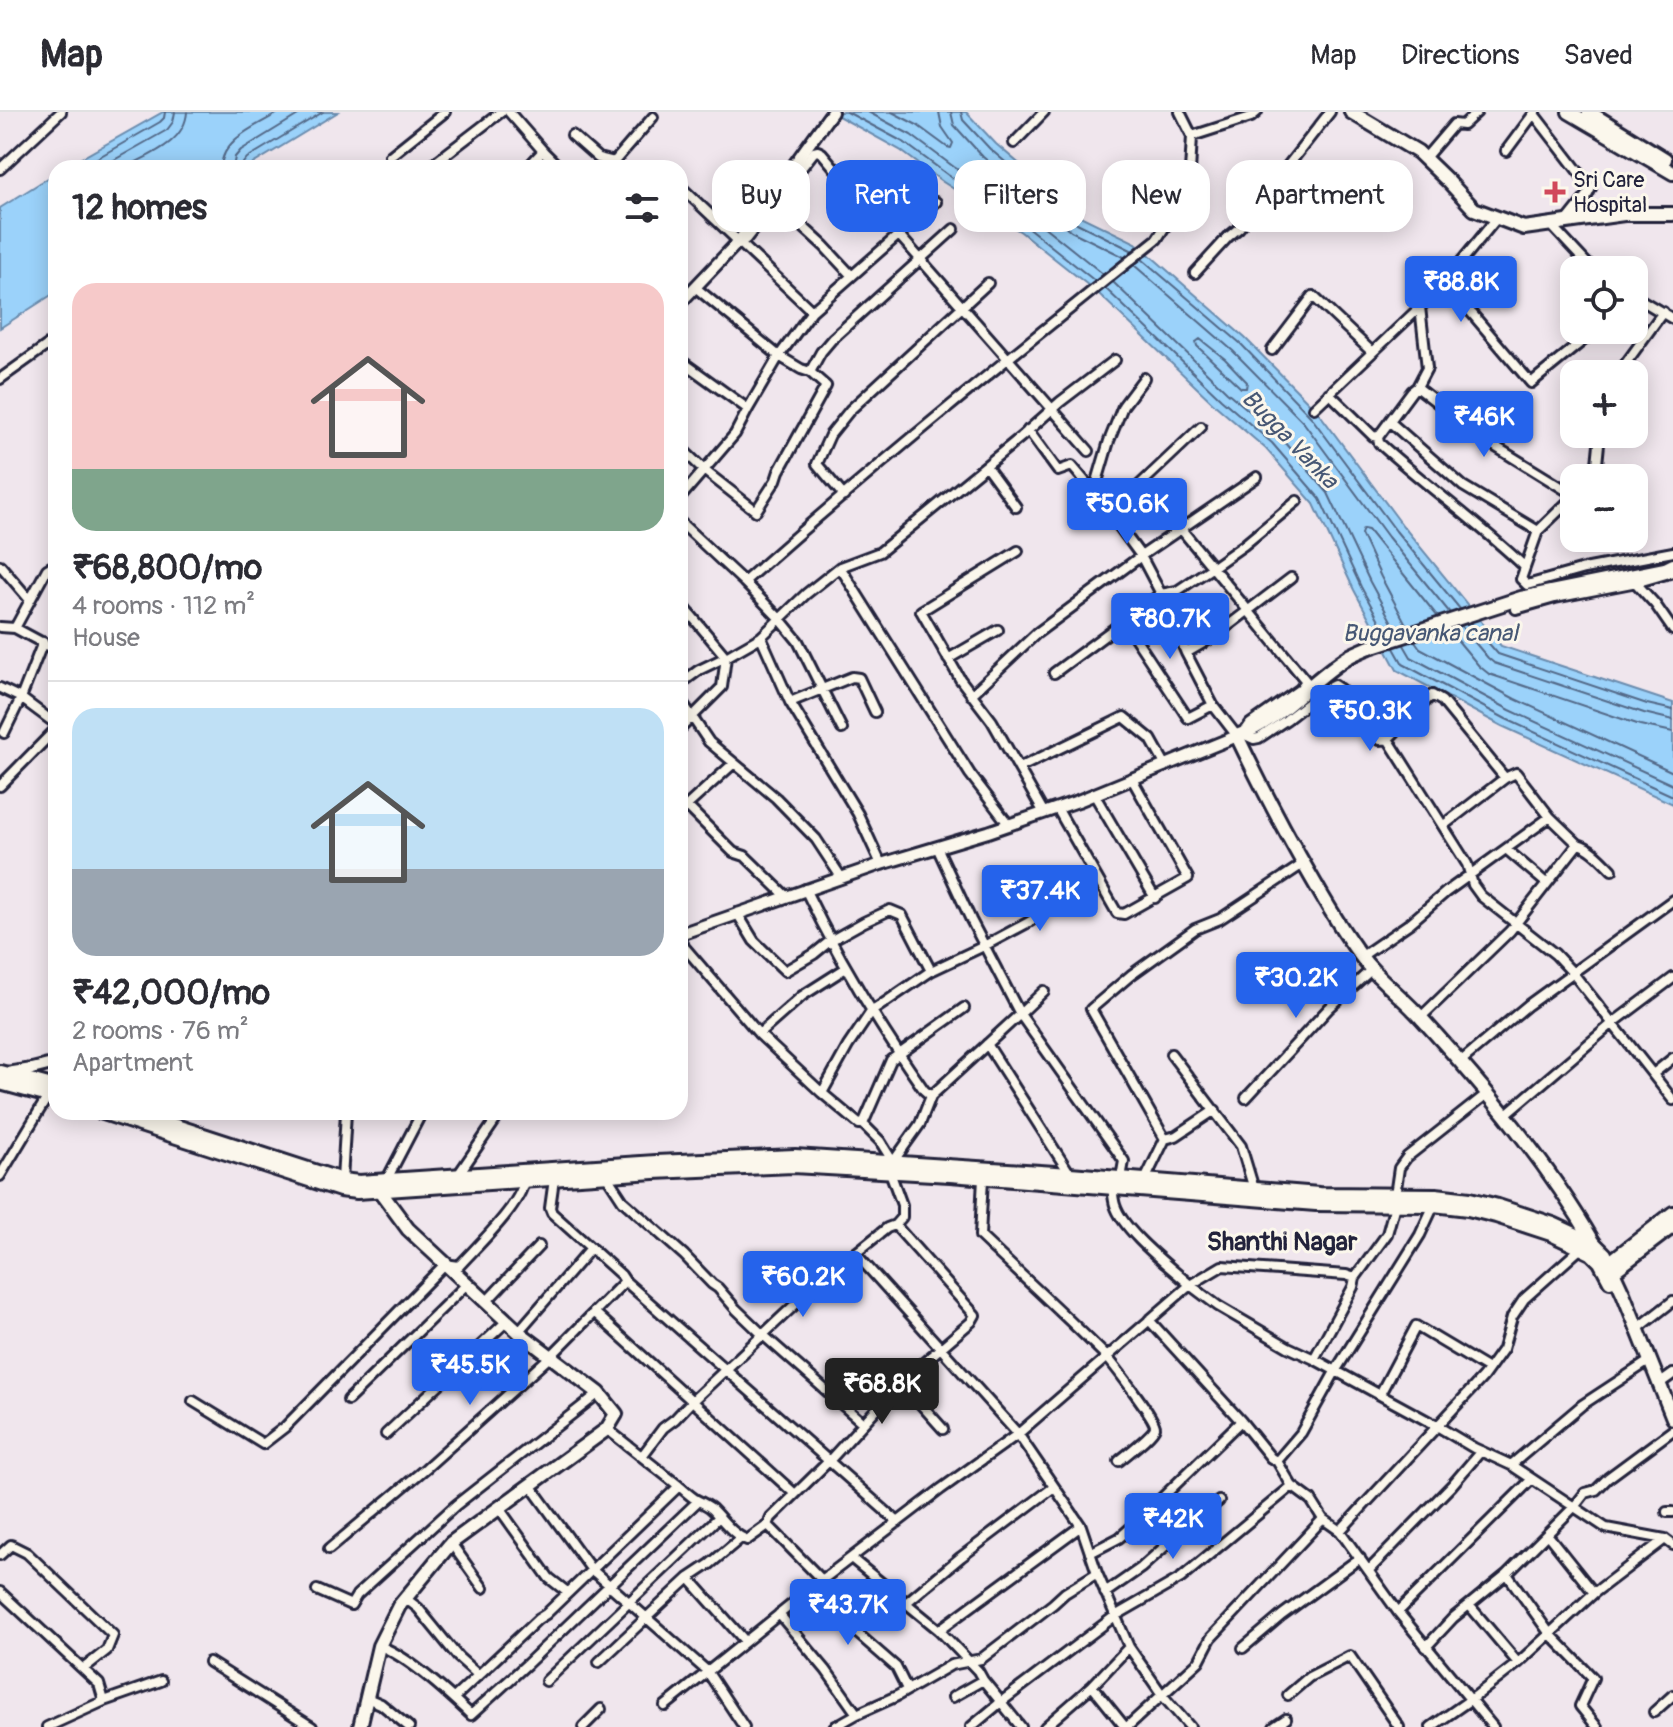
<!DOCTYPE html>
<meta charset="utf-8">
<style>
:root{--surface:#fff;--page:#f7f7f7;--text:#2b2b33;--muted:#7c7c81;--line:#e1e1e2;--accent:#2563eb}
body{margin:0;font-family:Pangolin,sans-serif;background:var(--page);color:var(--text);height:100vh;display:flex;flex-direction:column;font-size:30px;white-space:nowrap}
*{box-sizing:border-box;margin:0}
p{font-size:26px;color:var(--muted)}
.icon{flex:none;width:44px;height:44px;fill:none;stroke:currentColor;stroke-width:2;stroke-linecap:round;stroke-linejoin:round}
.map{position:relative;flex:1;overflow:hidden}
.sheet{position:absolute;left:48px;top:48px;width:640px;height:960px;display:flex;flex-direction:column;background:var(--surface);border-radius:24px;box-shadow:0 4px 20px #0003}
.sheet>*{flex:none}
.banner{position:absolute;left:712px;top:48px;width:760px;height:72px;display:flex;gap:16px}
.tools{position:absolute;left:1560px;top:144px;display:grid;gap:16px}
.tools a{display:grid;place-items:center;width:88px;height:88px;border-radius:16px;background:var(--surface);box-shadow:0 4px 20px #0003;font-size:40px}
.price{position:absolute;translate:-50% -68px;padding:0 18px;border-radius:8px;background:var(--accent);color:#fff;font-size:26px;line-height:52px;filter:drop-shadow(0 2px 4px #0008)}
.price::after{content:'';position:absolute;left:50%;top:48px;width:24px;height:18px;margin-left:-12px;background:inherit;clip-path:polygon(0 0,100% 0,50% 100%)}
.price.selected{background:#222;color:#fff}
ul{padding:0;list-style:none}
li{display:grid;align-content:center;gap:16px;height:424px;padding:0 24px}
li+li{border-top:2px solid var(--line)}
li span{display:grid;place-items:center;height:248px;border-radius:24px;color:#555}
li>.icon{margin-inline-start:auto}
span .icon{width:144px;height:144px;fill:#fffc;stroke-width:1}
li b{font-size:34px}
h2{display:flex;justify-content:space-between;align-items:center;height:96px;padding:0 24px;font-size:34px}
.chip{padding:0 28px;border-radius:24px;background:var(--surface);box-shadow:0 4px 20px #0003;font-size:28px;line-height:72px}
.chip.selected{background:var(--accent);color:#fff}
header{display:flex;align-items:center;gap:48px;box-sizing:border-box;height:112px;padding:0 40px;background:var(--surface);border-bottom:2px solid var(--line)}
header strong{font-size:38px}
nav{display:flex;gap:44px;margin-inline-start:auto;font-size:28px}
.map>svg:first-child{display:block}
.water{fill:#9bd2fa;stroke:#6b8cae;stroke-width:2}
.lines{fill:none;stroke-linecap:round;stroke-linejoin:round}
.shore{stroke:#526887;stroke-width:2}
.minor-casing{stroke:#22223b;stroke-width:14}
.tertiary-casing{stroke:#22223b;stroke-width:16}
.secondary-casing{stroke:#22223b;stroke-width:18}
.primary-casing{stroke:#22223b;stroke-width:18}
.minor{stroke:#fbf7ec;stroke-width:8}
.tertiary{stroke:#fbf7ec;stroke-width:10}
.secondary{stroke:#fbf7ec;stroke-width:12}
.primary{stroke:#fbf7ec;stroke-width:12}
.poi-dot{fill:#d1495b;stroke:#fbf7ec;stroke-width:3}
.labels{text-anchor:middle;stroke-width:6;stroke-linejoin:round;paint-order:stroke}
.poi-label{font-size:22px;fill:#22223b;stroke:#fbf7ec;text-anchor:start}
.water-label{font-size:24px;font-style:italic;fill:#465774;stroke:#fbf7ec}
.quarter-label{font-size:26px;font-weight:bold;fill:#22223b;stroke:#fbf7ec}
</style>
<header>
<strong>Map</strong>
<nav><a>Map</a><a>Directions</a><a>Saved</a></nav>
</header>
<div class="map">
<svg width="1673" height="1615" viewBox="0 0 1673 1615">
<rect width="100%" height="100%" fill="#f0e6ed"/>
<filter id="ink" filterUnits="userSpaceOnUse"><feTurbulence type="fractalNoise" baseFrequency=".0125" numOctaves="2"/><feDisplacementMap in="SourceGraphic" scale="16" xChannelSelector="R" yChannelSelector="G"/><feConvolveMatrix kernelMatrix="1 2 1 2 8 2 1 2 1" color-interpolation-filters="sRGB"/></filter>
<g filter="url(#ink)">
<!-- water -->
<path class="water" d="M163 0H338L246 56H64Z
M831 0H966L996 32 1082 105 1136 131 1245 226 1318 300 1403 414 1501 534 1673 591V692L1502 614 1397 558 1354 478 1314 392 1266 337 1215 293 1098 181 1021 120 943 70 900 38Z
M56 61V180L0 216V96Z"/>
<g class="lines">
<!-- shore -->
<path class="shore" d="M847 0 905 31 948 63 1026 114 1095 169
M868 0 911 23 954 55 1032 105 1103 162
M892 0 917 13 947 35 951 36 953 31 942 15 939 0
M951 0 954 13 983 45 1071 119 1124 145
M961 0 963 8 990 37 1077 111 1133 139
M80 56 160 10 164 6 165 0
M100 56 167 18 173 10 175 0
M125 56C148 43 185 31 187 0
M221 56C222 26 257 14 280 0
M233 56 235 45 241 38 303 0
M243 56V51L247 46 323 0
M1142 147 1240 231 1311 305 1396 419 1460 497
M1134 153 1233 239 1304 311 1388 425 1450 501
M1113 170 1227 280 1278 323 1328 381 1370 470 1396 518
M1105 176 1221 287 1272 331 1320 387 1361 475 1386 521
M1200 227 1225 247 1247 270 1246 276H1241L1197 234 1196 230Z
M1471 511 1498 542 1647 592 1673 598
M1407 514 1381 465 1361 422 1363 417 1368 418 1438 505
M1461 514 1488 546 1494 551 1644 601 1673 608
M1449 518 1479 554 1489 562 1640 613 1673 620
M1415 529 1420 536 1515 587 1673 660
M1404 533 1411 545 1510 598 1673 673
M1394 536 1403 552 1506 607 1673 684"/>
<defs>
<path id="minor" d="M509 0 543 39 527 56
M1534 2 1591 76 1587 84 1567 109
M572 23 598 46 614 50 653 5
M1192 24 1251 5 1257 0
M1014 31 1044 0
M543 39 560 56
M1506 39 1535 0
M390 44 445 0
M1425 46 1454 12 1463 13 1477 0
M428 56 501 0
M0 57 61 0
M680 74 812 199
M776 90 824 134 852 164
M1551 113 1593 158
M899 123 1089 339
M746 127 814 40 818 39 822 41 848 72
M1195 161 1228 125 1239 116 1330 0
M1443 172 1469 198 1482 184
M1634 187 1641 188 1673 207
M1469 198 1531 271 1596 218
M1272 238 1313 184 1372 240
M680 248 748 297
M810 260 821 240 832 227 954 117
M1618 262 1663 200
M0 267 56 227
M1417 275 1488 330 1574 383
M1329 281 1373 324 1378 325 1412 279 1417 275 1427 256 1420 195
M1314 296 1437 179 1497 106
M1390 310 1463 374 1538 419
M1028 318 1058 359 1072 354 1094 380 1109 329 1123 294 1144 266
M1378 325 1379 331C1426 374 1479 411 1525 455
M680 335 705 359 756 399 776 368 779 359 826 274 810 260 801 257 779 244 695 175
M986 354 1016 395
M1587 366 1597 352 1600 322
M1094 380 1141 444 1161 482 1186 541 1213 593 1237 624
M844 384 817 352 830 323 850 298 988 171
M1574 384 1538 419 1521 467 1527 473 1584 457 1673 440
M680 386 735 322 748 297 779 244 812 199 936 90
M1110 401 1201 315
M680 410 744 470 780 507 798 529 842 617
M1181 417 1306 569 1300 577 1250 612 1243 622 1254 627 1259 626 1286 608 1326 577 1334 573 1340 577 1374 623 1380 628 1388 627 1432 583 1442 589 1505 666
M1018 439 921 499 960 567 992 609 1044 701
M0 453 29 487
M840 455 970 662 1009 713
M744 470C877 351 1017 239 1157 127L1166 113 1180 78 1190 60 1192 24 1180 0
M1635 470 1655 492 1673 518
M680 490 726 545 722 575 680 617
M1516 497 1555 486 1642 469 1673 460
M1124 509 1188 606 1213 593
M0 515 15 516 56 538
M15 516 47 457 56 452
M761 525 790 590 858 702 881 752
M1186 541 1212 526 1291 466
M948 547 998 518
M1054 561 1161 482 1177 479 1213 455 1244 433 1297 389
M680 572 699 558 726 545 761 525 806 482 840 455 880 440 1021 325 1060 290 1115 248
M0 576 21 586 56 612
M971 583 1037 521 1141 444 1257 365
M680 587 709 630 776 686 816 727 841 765
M790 590 852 565 859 566 875 600
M4 621 21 586 43 530
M1388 627 1467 752 1473 773 1481 784 1555 842 1572 860 1673 988
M1019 656 1124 605 1151 627 1166 654
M0 674 56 617
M1094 682 1155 786
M687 694 733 740 745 744 786 784
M1057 696 1117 801 1124 802 1188 766 1132 667
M680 700 734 651
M1444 713 1505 666 1516 661 1550 705 1578 732C1592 736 1602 748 1612 758
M937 735 971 808 1020 902 1044 879
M1506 737 1546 771
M805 777C839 848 879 914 924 978L931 984
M737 801 754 829 785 859 814 842 830 829 864 810 890 798 902 803 931 859
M680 830 759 922 822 981 859 1012H863L880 1029 893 1050 920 1012 931 984 1020 902 1124 1049 1121 1066
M1362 844 1410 811 1446 780 1550 705
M1421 905 1510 819 1578 732
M759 922 802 884 846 856
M987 932 1070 1062
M1171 942 1241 1034 1254 1077
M1460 950 1528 893 1673 788
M1653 962 1673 946
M822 981 848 934 871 900 931 859 984 834 1029 810 1077 778
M1246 986 1329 896 1372 857
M1505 1003 1613 911 1673 866
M863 1012 891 948 964 896
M1165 1027 1091 897 1131 863 1195 817 1220 807 1303 752
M458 1063 501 1000
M606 1063 623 1089 684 1143 712 1172 718 1176 736 1197 762 1222 863 1311
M0 1064 48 984V982
M983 1066 980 1124C1022 1164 1065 1203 1106 1244 1113 1252 1156 1307 1155 1315 1153 1323 1127 1342 1119 1349
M554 1067 550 1096 552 1101 621 1163 625 1169 898 1410
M342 1068 346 1000
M1145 1068 1165 1027 1176 1024 1215 998
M386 1069 422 1000
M855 1141 1018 1322 1081 1414 1097 1461 1129 1535 1163 1584 1190 1615
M1355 1166 1346 1163 1222 1154 1190 1173 1218 1194 1288 1235 1314 1247 1437 1314 1474 1336 1511 1353 1606 1416 1665 1427 1673 1433
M486 1190 539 1134
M594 1200 795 1382
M1636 1218 1673 1189
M518 1220 591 1136
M1314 1247 1353 1175 1355 1166 1387 1122 1395 1093V1083L1399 1056 1407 1045 1488 981
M901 1270 943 1317
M1659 1272 1673 1262
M1380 1282 1416 1214 1488 1257
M348 1288 467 1172
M193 1289 263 1332 285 1315 445 1152 459 1154C477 1134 520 1094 524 1069
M386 1322 507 1209
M642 1344 663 1316 675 1307 691 1290 817 1172 887 1116 895 1113 902 1105V1093L890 1060 892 1055
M1277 1349 1301 1321 1336 1258 1420 1123 1434 1093
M1511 1353 1582 1293 1649 1249
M530 1373 591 1457 707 1559 744 1615
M679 1374C684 1378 689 1383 695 1387 700 1390 706 1392 712 1397 723 1408 732 1422 747 1428L768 1413 771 1406 829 1349 901 1270 971 1210 975 1203 895 1113
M1292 1374 1311 1388 1323 1407 1340 1419 1398 1500 1493 1615
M499 1396 549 1466 567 1480
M1667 1400H1673
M768 1413 822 1468
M1340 1419 1483 1265 1503 1237 1512 1205 1524 1187 1581 1136
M1547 1422 1594 1481
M451 1431 483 1476
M329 1437 426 1356 552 1243 625 1169
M1090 1441 1119 1426 1135 1412 1241 1309
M0 1443 11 1433 27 1441 113 1523 107 1538 83 1557
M851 1446 939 1518 978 1559 983 1568
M1369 1458 1452 1373 1481 1339
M1507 1462 1550 1522 1593 1566 1580 1594 1597 1615
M689 1466 745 1529
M317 1478 351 1493 357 1483 456 1393 599 1281
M809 1479 896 1555 907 1577
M0 1480 99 1572 104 1589 47 1615
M1105 1481 1141 1456 1192 1410 1219 1389
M405 1486 418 1496 458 1545 477 1562
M907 1490 961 1445 1054 1375
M1469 1493 1518 1551
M1398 1500 1532 1367
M779 1502 826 1558 857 1602
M939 1518 1081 1414
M379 1534C407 1543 449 1582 471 1603L527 1552 698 1389
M1426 1535 1453 1506 1507 1462 1574 1395 1585 1381 1596 1378 1608 1366 1673 1318
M1243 1536 1282 1503 1360 1446
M209 1550 312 1615
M599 1550 689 1466 710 1452 741 1426
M546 1569 718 1406
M1092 1574 1125 1615
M1288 1583 1309 1565 1350 1544 1399 1615
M953 1585 983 1568 1001 1590 971 1615
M367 1586 381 1592 409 1615
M454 1586 538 1507 546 1502 679 1374 607 1317
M104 1589 161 1569
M665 1594 822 1468 941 1377 1018 1322 1190 1173C1169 1154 1123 1119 1115 1093 1113 1087 1113 1080 1112 1074
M1654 1600 1673 1583
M583 1615 601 1597
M834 1615 857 1602 897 1584 951 1553 981 1547 1053 1492 1065 1481 1097 1461
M1021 1615 1001 1590 1115 1504 1181 1466 1292 1374 1277 1349 1271 1346 1241 1309 1149 1208
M1045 1615 1092 1574 1129 1535
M1127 1615 1199 1549 1211 1526 1323 1407
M1274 1615 1286 1607
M1431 1615 1477 1583 1518 1551 1594 1481 1665 1427"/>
<path id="tertiary" d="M680 191 739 129 832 0
M680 822 881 752 988 720 1078 689 1237 624
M7 961 32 957 56 951"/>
<path id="secondary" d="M1351 0 1418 40 1448 69 1474 97 1524 116 1624 102H1673
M1569 0 1673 61
M1589 0 1665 47
M1594 1131C1547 1050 1486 977 1423 908 1406 888 1384 872 1367 852 1347 827 1330 798 1314 770 1286 722 1261 674 1237 624 1281 608 1309 569 1348 545 1355 541 1363 538 1370 535L1521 486 1665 457 1673 453
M360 1615 379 1534 399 1494 451 1431 607 1317 616 1302 599 1281 521 1222 408 1117 380 1079 378 1072"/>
<path id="primary" d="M0 960 56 975
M0 971 56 986
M100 1000 340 1078 357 1080 654 1060 793 1054 950 1063 1316 1092 1434 1093 1468 1097 1496 1104 1551 1122 1591 1141 1600 1150 1610 1169
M133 1000 342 1068 359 1070 656 1050 795 1044 1070 1062 1319 1082 1436 1083 1470 1087 1498 1094 1553 1112 1594 1131 1605 1142 1623 1181 1673 1306
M1610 1150 1673 1101
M1614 1159 1673 1114"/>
</defs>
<!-- minor casing -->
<use href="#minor" class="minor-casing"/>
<!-- tertiary casing -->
<use href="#tertiary" class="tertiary-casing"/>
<!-- secondary casing -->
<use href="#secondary" class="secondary-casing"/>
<!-- primary casing -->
<use href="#primary" class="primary-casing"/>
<!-- minor -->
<use href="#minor" class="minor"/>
<!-- tertiary -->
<use href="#tertiary" class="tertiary"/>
<!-- secondary -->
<use href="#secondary" class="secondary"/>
<!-- primary -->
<use href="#primary" class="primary"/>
</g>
</g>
<!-- markers -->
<path class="poi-dot" d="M1551 68h8v8h8v8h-8v8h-8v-8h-8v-8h8z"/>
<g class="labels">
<!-- poi labels -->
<g class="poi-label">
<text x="1573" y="75">Sri Care<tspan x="1573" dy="25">Hospital</tspan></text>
</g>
<!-- water labels -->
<g class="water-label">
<text transform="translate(1290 327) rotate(46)" y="8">Bugga Vanka</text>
<text x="1430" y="529">Buggavanka canal</text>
</g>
<!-- quarter labels -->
<g class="quarter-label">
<text x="1282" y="1138">Shanthi Nagar</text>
</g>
</g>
</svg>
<div class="tools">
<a><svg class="icon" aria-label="locate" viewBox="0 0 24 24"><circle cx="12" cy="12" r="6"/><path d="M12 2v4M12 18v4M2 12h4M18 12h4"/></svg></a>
<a>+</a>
<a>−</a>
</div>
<b class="price" style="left:1461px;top:212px">₹88.8K</b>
<b class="price" style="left:1484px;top:347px">₹46K</b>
<b class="price" style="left:1127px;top:434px">₹50.6K</b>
<b class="price" style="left:1170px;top:549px">₹80.7K</b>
<b class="price" style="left:1370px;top:641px">₹50.3K</b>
<b class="price" style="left:1040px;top:821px">₹37.4K</b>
<b class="price" style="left:1296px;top:908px">₹30.2K</b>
<b class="price" style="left:803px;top:1207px">₹60.2K</b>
<b class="price" style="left:470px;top:1295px">₹45.5K</b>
<b class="price selected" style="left:882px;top:1314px">₹68.8K</b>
<b class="price" style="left:1173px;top:1449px">₹42K</b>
<b class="price" style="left:848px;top:1535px">₹43.7K</b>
<div class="banner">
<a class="chip">Buy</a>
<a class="chip selected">Rent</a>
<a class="chip">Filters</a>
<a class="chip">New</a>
<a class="chip">Apartment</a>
</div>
<section class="sheet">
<h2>12 homes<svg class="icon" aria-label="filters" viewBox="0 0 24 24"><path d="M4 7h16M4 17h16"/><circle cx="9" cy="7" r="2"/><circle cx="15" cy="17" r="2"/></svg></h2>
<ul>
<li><span style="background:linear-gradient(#f6c9c9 75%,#7fa58c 0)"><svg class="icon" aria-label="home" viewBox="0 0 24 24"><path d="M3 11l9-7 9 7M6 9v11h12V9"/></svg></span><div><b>₹68,800/mo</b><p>4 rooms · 112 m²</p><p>House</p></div></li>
<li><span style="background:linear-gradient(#bfe0f5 65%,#9aa5b1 0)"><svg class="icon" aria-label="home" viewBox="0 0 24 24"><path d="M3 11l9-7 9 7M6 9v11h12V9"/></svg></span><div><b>₹42,000/mo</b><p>2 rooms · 76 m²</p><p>Apartment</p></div></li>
</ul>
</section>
</div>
